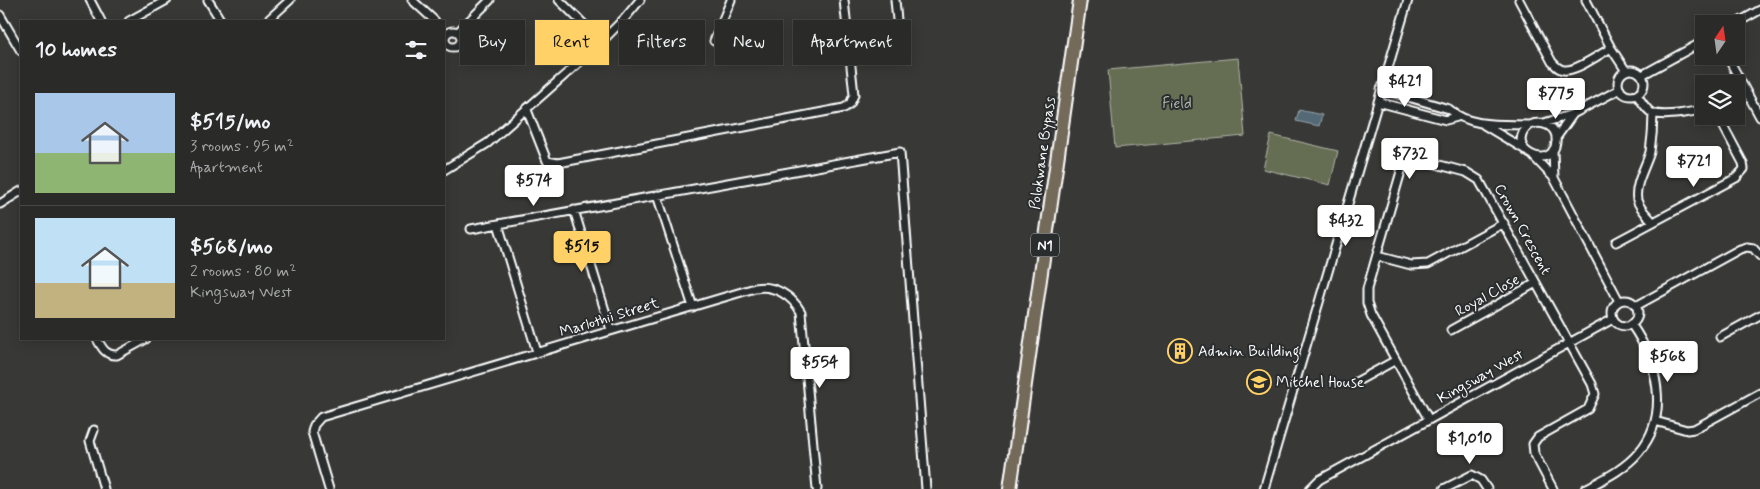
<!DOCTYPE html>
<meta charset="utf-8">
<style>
:root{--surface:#2a2a28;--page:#323230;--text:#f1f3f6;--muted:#a5a7a8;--line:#464645;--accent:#ffd166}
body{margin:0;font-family:Mynerve,sans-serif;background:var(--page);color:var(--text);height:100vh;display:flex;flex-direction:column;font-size:19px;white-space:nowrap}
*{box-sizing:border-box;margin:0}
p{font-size:16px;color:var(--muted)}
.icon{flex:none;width:28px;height:28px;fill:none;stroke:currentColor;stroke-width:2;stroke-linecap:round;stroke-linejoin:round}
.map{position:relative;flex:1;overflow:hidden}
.drawer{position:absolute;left:20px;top:20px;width:425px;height:320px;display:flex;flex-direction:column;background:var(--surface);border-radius:0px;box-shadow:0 2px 12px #0003,0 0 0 1px var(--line)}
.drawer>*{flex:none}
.guide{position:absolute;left:460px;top:20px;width:475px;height:45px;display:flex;gap:10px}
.needle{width:32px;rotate:13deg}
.fabs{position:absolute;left:1695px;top:15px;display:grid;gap:10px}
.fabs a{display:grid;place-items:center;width:50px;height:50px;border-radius:0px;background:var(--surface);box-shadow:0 2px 12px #0003,0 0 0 1px var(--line);font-size:25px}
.price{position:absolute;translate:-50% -42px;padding:0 11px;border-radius:5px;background:#fff;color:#222;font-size:16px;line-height:32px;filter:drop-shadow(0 1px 2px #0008)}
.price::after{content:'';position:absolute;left:50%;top:30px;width:15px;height:11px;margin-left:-8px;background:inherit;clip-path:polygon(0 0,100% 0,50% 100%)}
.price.selected{background:var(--accent);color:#111}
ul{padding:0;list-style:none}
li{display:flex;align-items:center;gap:15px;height:125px;padding:0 15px}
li+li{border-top:1px solid var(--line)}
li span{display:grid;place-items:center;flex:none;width:140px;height:100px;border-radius:0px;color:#555}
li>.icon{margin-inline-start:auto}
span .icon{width:60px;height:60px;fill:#fffc;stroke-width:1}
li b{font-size:21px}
h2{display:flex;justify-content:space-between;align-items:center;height:60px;padding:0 15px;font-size:21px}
.chip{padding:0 18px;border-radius:0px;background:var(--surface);box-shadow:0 2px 12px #0003,0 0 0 1px var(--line);font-size:18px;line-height:45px}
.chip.selected{background:var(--accent);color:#111}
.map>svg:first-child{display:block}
.green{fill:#656d53;stroke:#b2b6a9}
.water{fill:#526976;stroke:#97a5ad}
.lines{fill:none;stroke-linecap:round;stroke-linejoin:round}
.street-casing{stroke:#fff;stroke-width:11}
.highway-casing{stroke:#fff;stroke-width:16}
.street{stroke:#2a2d2e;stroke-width:7}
.highway{stroke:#736b5a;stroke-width:12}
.labels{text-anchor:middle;stroke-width:4;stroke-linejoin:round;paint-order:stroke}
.shield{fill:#2a2d2e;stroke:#bfc0c0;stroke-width:1}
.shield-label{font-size:14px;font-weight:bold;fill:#fff}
.park-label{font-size:15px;fill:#b2b6a9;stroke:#2a2d2e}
.street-label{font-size:15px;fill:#fff;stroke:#2a2d2e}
.poi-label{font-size:15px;fill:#fff;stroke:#2a2d2e;text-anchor:start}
</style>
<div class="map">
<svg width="1760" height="489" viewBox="0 0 1760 489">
<rect width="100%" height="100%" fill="#383836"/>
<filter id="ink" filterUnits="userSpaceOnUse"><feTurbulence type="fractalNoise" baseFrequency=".02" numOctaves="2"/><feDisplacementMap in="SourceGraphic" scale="10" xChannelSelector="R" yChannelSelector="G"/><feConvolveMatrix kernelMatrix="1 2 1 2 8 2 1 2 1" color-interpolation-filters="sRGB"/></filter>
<g filter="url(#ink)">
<!-- green -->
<path class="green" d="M1238 58 1245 136 1115 148 1108 70Z
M1271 135 1338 151 1330 185 1263 169Z"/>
<!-- water -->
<path class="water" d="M1299 110 1322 115 1319 126 1296 121Z"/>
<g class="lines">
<defs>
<path id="street" d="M90 0 101 21
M208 0 221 21
M412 0 435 21
M559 0 601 41
M895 0 900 50
M1519 0 1552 62C1556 66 1560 71 1566 70 1578 70 1600 54 1611 48
M1586 0 1611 48 1626 71
M0 15 21 51
M129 21 167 0
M267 21 290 0
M1735 24 1760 10
M445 39a8 8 0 1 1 16 0a8 8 0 1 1-16 0Z
M458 32 490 0
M714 41 731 0
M1727 56 1760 117
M1618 83a13 13 0 1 1 26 0a13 13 0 1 1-26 0Z
M1642 75 1704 41
M1381 89 1449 109C1470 128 1503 124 1530 125 1542 120 1558 126 1556 142 1552 174 1501 148 1530 125
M1637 95C1641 100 1646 110 1652 113 1664 117 1692 113 1704 108
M1378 102 1446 120 1457 117
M527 110 547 161 558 163 844 108 850 104 854 95 844 0
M1544 123 1573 114 1620 89
M1484 125 1524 149
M1556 138 1573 114
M1553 150 1554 178
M1533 156 1554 178 1619 301
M444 170 488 143 592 51 625 18 640 0
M657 195 693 307
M0 204 21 191
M574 210 611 330
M1653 222C1648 216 1639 208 1637 200 1634 185 1646 166 1650 152 1652 139 1653 126 1653 113
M498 224 537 352
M471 229 900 152 926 489
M1616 242 1736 178 1744 169 1743 163 1718 116
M1377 256 1411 265 1428 264 1504 223
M1612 313a13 13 0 1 1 26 0a13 13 0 1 1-26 0Z
M1636 306 1740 249 1747 247 1753 248 1760 256
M1451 330 1536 283
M1720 337 1760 315
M97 339C102 348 106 356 117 355L146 339
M1356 382 1396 360
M1429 420 1371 315 1367 303V289L1402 168 1407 161 1413 158 1466 172 1479 180 1592 384 1595 394 1588 409 1538 437 1533 444 1534 453 1553 489
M1655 421 1687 430 1694 429 1760 393
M94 430 90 441 104 489
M329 489 312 432 314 425 321 417 755 288C774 284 792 296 801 312L817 489
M1264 489 1408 0
M1310 489 1319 480 1613 319
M1444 489 1472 475 1481 480 1487 489
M1585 489C1604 479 1625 469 1639 452 1671 414 1657 361 1631 324"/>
<path id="highway" d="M1010 489 1080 0"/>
</defs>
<!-- street casing -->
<use href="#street" class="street-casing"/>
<!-- highway casing -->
<use href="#highway" class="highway-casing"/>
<!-- street -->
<use href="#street" class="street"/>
<!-- highway -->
<use href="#highway" class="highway"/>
</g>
</g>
<!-- icons -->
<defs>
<symbol id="building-ring" viewBox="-11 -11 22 22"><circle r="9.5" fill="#2a2d2e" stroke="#ffd166" stroke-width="1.5"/><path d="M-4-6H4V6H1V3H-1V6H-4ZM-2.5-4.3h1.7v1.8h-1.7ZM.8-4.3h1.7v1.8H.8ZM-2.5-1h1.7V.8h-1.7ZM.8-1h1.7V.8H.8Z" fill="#ffd166"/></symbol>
<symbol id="school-ring" viewBox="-11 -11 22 22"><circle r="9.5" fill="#2a2d2e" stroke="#ffd166" stroke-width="1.5"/><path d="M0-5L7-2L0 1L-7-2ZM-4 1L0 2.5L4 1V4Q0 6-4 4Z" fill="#ffd166"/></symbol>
</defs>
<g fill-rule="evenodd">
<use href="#building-ring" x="1166" y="337" width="28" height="28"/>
<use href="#school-ring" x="1245" y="368" width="28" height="28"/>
</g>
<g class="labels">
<!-- shield labels -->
<rect class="shield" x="1031" y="233.5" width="28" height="23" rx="4"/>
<g class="shield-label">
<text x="1045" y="250">N1</text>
</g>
<!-- park labels -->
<g class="park-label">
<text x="1177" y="108">Field</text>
</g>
<!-- street labels -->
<g class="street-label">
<text transform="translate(1042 153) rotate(-82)" y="5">Polokwane Bypass</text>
<text transform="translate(1523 229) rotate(61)" y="5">Crown Crescent</text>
<text transform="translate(1487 295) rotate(-29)" y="5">Royal Close</text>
<text transform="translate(609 317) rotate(-17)" y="5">Marlothii Street</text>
<text transform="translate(1480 376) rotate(-29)" y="5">Kingsway West</text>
</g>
<!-- poi labels -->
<g class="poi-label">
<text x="1198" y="356">Admin Building</text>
<text x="1276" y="387">Mitchel House</text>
</g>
</g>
</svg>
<div class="fabs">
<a><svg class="needle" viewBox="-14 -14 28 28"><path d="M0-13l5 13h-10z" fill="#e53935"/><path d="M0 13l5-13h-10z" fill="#a5a7a8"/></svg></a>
<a><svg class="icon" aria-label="layers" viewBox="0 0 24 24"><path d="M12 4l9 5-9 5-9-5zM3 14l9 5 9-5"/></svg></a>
</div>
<b class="price" style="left:1405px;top:108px">$421</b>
<b class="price" style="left:1556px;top:120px">$775</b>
<b class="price" style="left:1410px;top:180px">$732</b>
<b class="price" style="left:1694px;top:188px">$721</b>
<b class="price" style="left:534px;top:207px">$574</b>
<b class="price" style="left:1346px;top:247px">$432</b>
<b class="price selected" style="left:582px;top:273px">$515</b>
<b class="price" style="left:1668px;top:383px">$568</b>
<b class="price" style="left:820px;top:389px">$554</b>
<b class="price" style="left:1470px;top:465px">$1,010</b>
<div class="guide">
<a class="chip">Buy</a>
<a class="chip selected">Rent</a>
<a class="chip">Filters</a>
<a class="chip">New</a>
<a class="chip">Apartment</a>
</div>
<section class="drawer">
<h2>10 homes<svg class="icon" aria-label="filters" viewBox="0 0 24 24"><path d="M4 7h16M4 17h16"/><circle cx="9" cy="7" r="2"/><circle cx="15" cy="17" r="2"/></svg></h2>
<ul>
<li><span style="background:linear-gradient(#a9c7e8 60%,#8fb573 0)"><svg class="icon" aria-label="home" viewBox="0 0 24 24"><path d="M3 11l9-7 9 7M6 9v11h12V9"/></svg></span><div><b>$515/mo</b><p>3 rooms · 95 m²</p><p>Apartment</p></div></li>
<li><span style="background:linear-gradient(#bfe0f5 65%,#c2b280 0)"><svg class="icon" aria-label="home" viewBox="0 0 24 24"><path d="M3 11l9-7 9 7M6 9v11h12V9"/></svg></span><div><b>$568/mo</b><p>2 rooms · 80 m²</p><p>Kingsway West</p></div></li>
</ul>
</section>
</div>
